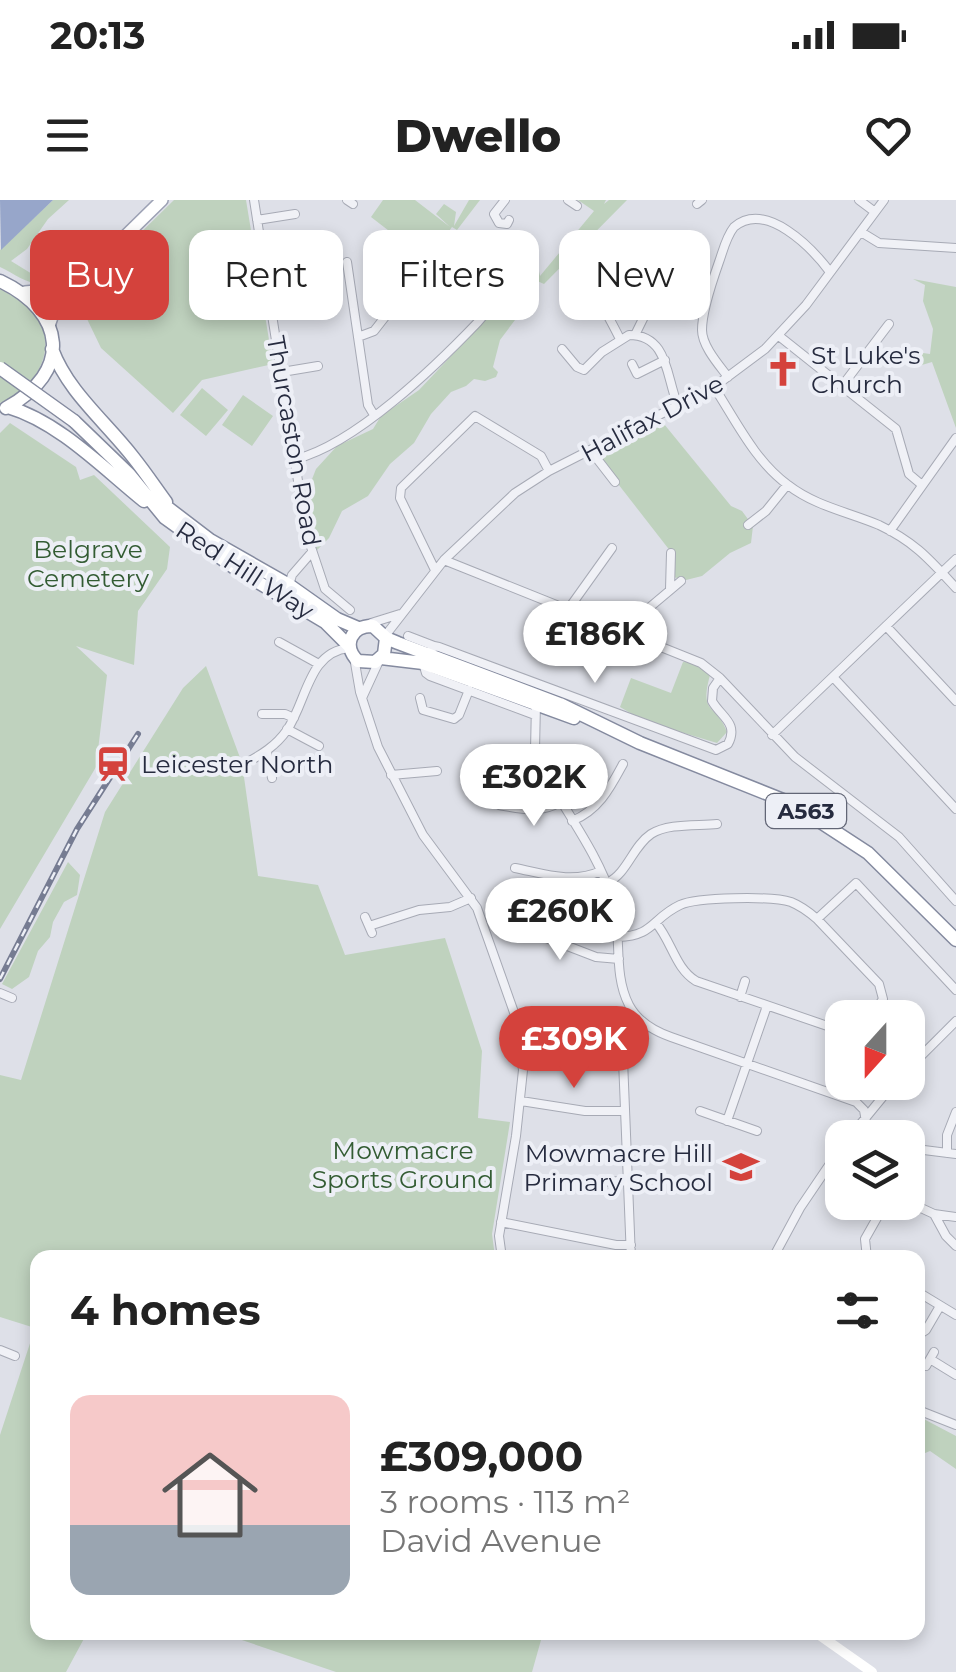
<!DOCTYPE html>
<meta charset="utf-8">
<style>
:root{--surface:#fff;--page:#f6f6f6;--text:#222;--muted:#767676;--line:#e0e0e0;--accent:#d4423c}
body{margin:0;font-family:Montserrat,sans-serif;background:var(--page);color:var(--text);height:100vh;display:flex;flex-direction:column;font-size:38px;white-space:nowrap}
*{box-sizing:border-box;margin:0}
p{font-size:32px;color:var(--muted)}
.icon{flex:none;width:55px;height:55px;fill:none;stroke:currentColor;stroke-width:2;stroke-linecap:round;stroke-linejoin:round}
.map{position:relative;flex:1;overflow:hidden}
.sheet{position:absolute;left:30px;top:1050px;width:895px;height:390px;display:flex;flex-direction:column;background:var(--surface);border-radius:20px;box-shadow:0 5px 15px #0003}
.sheet>*{flex:none}
.guide{position:absolute;left:30px;top:30px;width:898px;height:90px;display:flex;gap:20px}
.needle{width:65px;rotate:201deg}
.controls{position:absolute;left:825px;top:800px;display:grid;gap:20px}
.controls a{display:grid;place-items:center;width:100px;height:100px;border-radius:20px;background:var(--surface);box-shadow:0 5px 15px #0003;font-size:50px}
.price{position:absolute;translate:-50% -85px;padding:0 22px;border-radius:35px;background:#fff;color:#222;font-size:32px;line-height:65px;filter:drop-shadow(0 2px 5px #0008)}
.price::after{content:'';position:absolute;left:50%;top:60px;width:30px;height:22px;margin-left:-15px;background:inherit;clip-path:polygon(0 0,100% 0,50% 100%)}
.price.selected{background:var(--accent);color:#fff}
ul{padding:0;list-style:none}
li{display:flex;align-items:center;gap:30px;height:250px;padding:0 40px}
li+li{border-top:2px solid var(--line)}
li span{display:grid;place-items:center;flex:none;width:280px;height:200px;border-radius:20px;color:#555}
li>.icon{margin-inline-start:auto}
span .icon{width:120px;height:120px;fill:#fffc;stroke-width:1}
li b{font-size:42px}
h2{display:flex;justify-content:space-between;align-items:center;height:120px;padding:0 40px;font-size:42px}
.tag{padding:0 35px;border-radius:20px;background:var(--surface);box-shadow:0 5px 15px #0003;font-size:35px;line-height:90px}
.tag.selected{background:var(--accent);color:#fff}
.status{display:flex;justify-content:space-between;align-items:center;height:70px;padding:0 50px;background:var(--surface);direction:ltr}
.status svg{height:28px;fill:currentColor}
header{display:flex;justify-content:space-between;align-items:center;height:130px;padding:0 40px;background:var(--surface);font-size:45px;font-weight:800}
.map>svg:first-child{display:block}
.green{fill:#bfd2be}
.water{fill:#97a6ca}
.lines{fill:none;stroke-linecap:round;stroke-linejoin:round}
.street-casing{stroke:#a7aab5;stroke-width:10}
.primary-casing{stroke:#9ca1b4;stroke-width:14}
.highway-casing{stroke:#848a9f;stroke-width:15}
.street{stroke:#f0f1f6;stroke-width:8}
.secondary{stroke:#fff;stroke-width:10}
.primary{stroke:#fff;stroke-width:11}
.highway{stroke:#fff;stroke-width:12}
.rail-casing{stroke:#767c92;stroke-width:6}
.rail{stroke:#edeff6;stroke-width:2.5;stroke-dasharray:8;stroke-linecap:butt}
.highway-bridge-casing{stroke:#848a9f;stroke-width:15;stroke-linecap:butt}
.highway-bridge{stroke:#fff;stroke-width:12}
.labels{text-anchor:middle;stroke-width:8;stroke-linejoin:round;paint-order:stroke}
.shield{fill:#edeff6;stroke:#626676;stroke-width:2.5}
.shield-label{font-size:22px;font-weight:bold;fill:#262b3f}
.poi-label{font-size:25px;fill:#262b3f;stroke:#edeff6;text-anchor:start}
.street-label{font-size:25px;fill:#262b3f;stroke:#edeff6}
.park-label{font-size:25px;fill:#335c33;stroke:#edeff6}
</style>
<div class="status"><b>20:13</b><svg viewBox="0 0 49 12"><path d="M0 12V9h3v3zM5 12V6h3v6zM10 12V3h3v9zM15 12V0h3v12zM26 1h20v11H26zM47 4h2v5h-2z"/></svg></div>
<header><svg class="icon" aria-label="menu" viewBox="0 0 24 24"><path d="M4 6h16M4 12h16M4 18h16"/></svg>Dwello<svg class="icon" aria-label="heart" viewBox="0 0 24 24"><path d="M12 20l-8-8c-3-5 5-10 8-4 3-6 11-1 8 4z"/></svg></header>
<div class="map">
<svg width="956" height="1472" viewBox="0 0 956 1472">
<rect width="100%" height="100%" fill="#dee0e8"/>
<!-- green -->
<path class="green" d="M53 0H69L48 19 27 49 11 61 37 77 57 78C38 93 19 76 0 67V50Z
M174 0H246L273 164 202 180 173 213 101 148 76 96Z
M383 0H415L450 27 436 14 444 4 456 12 454 26 469 0H480L457 30 452 27 428 61 371 17Z
M578 0H606L604 4 609 0H627L544 84 526 76 498 55 504 45 539 71 540 76 594 11Z
M913 79 956 87V228L932 162 915 167 916 152 930 154 933 129 923 101 925 85Z
M525 85 530 89 514 108 515 120 500 140 493 167 498 172 496 177 485 181 474 179 466 186 451 192 431 214 414 243 390 264 368 296 342 311 329 338 317 350 312 342 311 315 305 297 316 269 337 246 373 229 381 216 419 190 506 98Z
M0 89C11 95 25 102 34 112 62 145 35 191 0 203Z
M202 188 228 210 206 236 180 215Z
M243 195 273 216 252 246 222 225Z
M10 223 76 267 80 280 94 275 170 347 167 369 138 411 134 465 76 446 107 475 96 567 0 729V233Z
M664 224 731 306 742 311 753 326 751 343 730 353 702 376 686 380 673 377 671 352 601 262 603 254Z
M683 462 701 463 710 475C699 516 716 502 727 532L717 543 644 521 620 507 631 478 671 493Z
M206 466 242 563 258 676 318 685 345 755 445 738 482 851 478 918 510 922 492 1034 495 1057 38 1058V1432L87 1433 66 1472H0V1235L35 1128 0 1117V875L21 880 105 612 183 488Z
M68 662 80 675 77 695 64 702 53 722 50 737 38 751 29 777 12 789 2 784Z
M918 1216 956 1236V1269L930 1251 918 1256Z
M221 1433H543L532 1472H336Z"/>
<!-- water -->
<path class="water" d="M0 0H53L1 50Z"/>
<g class="lines">
<defs>
<path id="street" d="M254 0 306 332 325 389 350 410
M347 0 353 4
M505 0 494 14 499 23 507 24 509 20
M568 0 577 6
M859 0 875 12
M697 4 702 0
M257 20 295 14
M861 32 879 43 956 48
M619 57C594 107 597 92 620 139
M347 62 368 205 374 215
M635 135 666 72
M779 136 896 229 909 274 922 285
M358 137 374 131 406 90H417L429 100
M562 149 577 167 584 170 602 152 629 135C668 135 666 176 677 203
M632 164 637 174 665 160
M282 172 318 166
M728 177C719 165 702 146 702 130 702 113 713 79 719 62 723 51 726 37 734 27 766 0 812 48 830 72
M842 186 889 124
M714 187C736 221 755 261 788 285 815 306 848 312 879 325 915 342 930 360 956 388
M591 251 615 282
M296 259C355 244 435 167 478 122L484 115V108L455 84
M748 325 766 311 787 285
M890 331 956 238
M444 360 701 463 720 478 795 557 899 637 956 701
M435 370 400 298 401 288 475 216 541 256 549 271
M289 385 292 375 312 352
M670 389 671 353
M567 411 612 348
M371 423 400 414
M886 426 956 501
M627 434 631 423 681 381
M385 436 444 360 515 293 549 271 714 187 765 149 806 105 884 0
M408 436 434 446
M279 442 317 463
M428 454 434 446 439 447 716 550 728 544C739 523 721 517 712 501L713 488 720 478
M354 457 360 492 378 547 423 635 477 708 516 818 523 870 516 936 499 1036 502 1058
M423 463 426 473 430 476 535 515
M833 477 956 609
M362 498 379 461
M420 498 423 510 454 519 459 515 469 490
M536 503 535 550 539 562C562 608 597 650 612 699 623 733 612 772 629 805 638 822 654 831 671 837L856 902 864 910 867 928 880 938
M262 514H285L294 518
M287 529 319 546
M772 535 956 359
M267 552 272 578
M486 555 535 550
M244 564C261 555 276 546 287 530 307 501 308 452 349 448
M391 575 437 571
M499 605C521 609 540 614 560 602
M572 621C599 610 610 588 623 564
M515 668C545 674 572 684 601 671
M607 683C628 673 632 647 651 634 668 623 697 626 717 624
M365 717 372 733
M817 719 879 784 883 799 870 818
M656 723C672 742 675 768 696 781L842 831
M510 724 596 757 619 759
M369 726 419 710 450 707 471 698
M618 737C654 736 652 718 680 705 697 697 772 696 791 702 801 706 809 712 817 719L856 683 956 790
M0 793 12 798
M740 797 745 781
M583 849 622 848
M908 869 956 821
M521 901 585 911H625
M700 911 757 931
M727 921 767 806
M849 938 895 882
M908 948 956 954
M947 953V935L956 912
M908 964 912 950
M587 982 627 981
M908 1002 934 1014 956 1017
M934 1014 946 1036 956 1046
M501 1022 616 1045H631
M631 1058 622 835 625 825 636 815
M773 1058 800 1008 842 946
M867 1058 865 1039 886 1002
M918 1092 956 1115
M918 1135 926 1130 940 1106
M0 1150 15 1156
M930 1159 956 1175
M926 1166 934 1152
M918 1210 956 1225"/>
<path id="primary" d="M25 92 56 89 110 39
M49 126 55 108 66 94 162 0"/>
<path id="highway" d="M0 81C66 112 73 172 6 208
M52 149C68 192 105 221 133 257 145 272 155 287 166 302
M8 207C59 222 103 268 144 301
M74 221 129 274 165 318 236 369 325 422 349 446
M155 298 210 340 289 385 337 419 358 428
M386 438 384 454 375 462 358 461C342 446 351 425 373 426L386 438 398 443 560 504 640 543 793 604 868 653 956 740
M381 458 423 463 574 518"/>
</defs>
<!-- street casing -->
<use href="#street" class="street-casing"/>
<!-- primary casing -->
<use href="#primary" class="primary-casing"/>
<!-- highway casing -->
<use href="#highway" class="highway-casing"/>
<!-- street -->
<use href="#street" class="street"/>
<!-- secondary -->
<path class="secondary" d="M815 1432 872 1472"/>
<!-- primary -->
<use href="#primary" class="primary"/>
<!-- highway -->
<use href="#highway" class="highway"/>
<defs>
<path id="rail" d="M0 779 77 629 138 534"/>
</defs>
<!-- rail casing -->
<use href="#rail" class="rail-casing"/>
<!-- rail -->
<use href="#rail" class="rail"/>
<defs>
<path id="highway-bridge" d="M0 168 74 221"/>
</defs>
<!-- highway-bridge casing -->
<use href="#highway-bridge" class="highway-bridge-casing"/>
<!-- highway-bridge -->
<use href="#highway-bridge" class="highway-bridge"/>
</g>
<!-- icons -->
<defs>
<symbol id="church-bare" viewBox="-9 -9 18 18"><path d="M-1.2-6h2.4v3.5h3.3v2.4h-3.3V6h-2.4V-.1h-3.3v-2.4h3.3Z" fill="#d4423c" stroke="#edeff6" stroke-width="2.5" paint-order="stroke"/></symbol>
<symbol id="station-bare" viewBox="-9 -9 18 18"><path d="M-3-6H3Q5-6 5-4V2Q5 4 3 4L4.5 6H3L1.5 4h-3L-3 6H-4.5L-3 4Q-5 4-5 2V-4Q-5-6-3-6ZM-3.5-4v3h7v-3ZM-3.5 1v1.5H-2V1ZM2 1v1.5H3.5V1Z" fill="#d4423c" stroke="#edeff6" stroke-width="2.5" paint-order="stroke"/></symbol>
<symbol id="school-bare" viewBox="-9 -9 18 18"><path d="M0-5L7-2L0 1L-7-2ZM-4 1L0 2.5L4 1V4Q0 6-4 4Z" fill="#d4423c" stroke="#edeff6" stroke-width="2.5" paint-order="stroke"/></symbol>
</defs>
<g fill-rule="evenodd">
<use href="#church-bare" x="758" y="144" width="50" height="50"/>
<use href="#station-bare" x="88" y="539" width="50" height="50"/>
<use href="#school-bare" x="716" y="942" width="50" height="50"/>
</g>
<g class="labels">
<!-- shield labels -->
<rect class="shield" x="766" y="594" width="80" height="34" rx="8"/>
<g class="shield-label">
<text x="806" y="619">A563</text>
</g>
<!-- poi labels -->
<g class="poi-label">
<text x="811" y="164">St Luke's<tspan x="811" dy="29">Church</tspan></text>
<text x="141" y="573">Leicester North</text>
<text x="713" y="962" text-anchor="end">Mowmacre Hill<tspan x="713" dy="29">Primary School</tspan></text>
</g>
<!-- street labels -->
<g class="street-label">
<text transform="translate(652 218) rotate(-28)" y="9">Halifax Drive</text>
<text transform="translate(294 241) rotate(80)" y="9">Thurcaston Road</text>
<text transform="translate(245 370) rotate(33)" y="9">Red Hill Way</text>
</g>
<!-- park labels -->
<g class="park-label">
<text x="88" y="358">Belgrave<tspan x="88" dy="29">Cemetery</tspan></text>
<text x="403" y="959">Mowmacre<tspan x="403" dy="29">Sports Ground</tspan></text>
</g>
</g>
</svg>
<div class="controls">
<a><svg class="needle" viewBox="-14 -14 28 28"><path d="M0-13l5 13h-10z" fill="#e53935"/><path d="M0 13l5-13h-10z" fill="#767676"/></svg></a>
<a><svg class="icon" aria-label="layers" viewBox="0 0 24 24"><path d="M12 4l9 5-9 5-9-5zM3 14l9 5 9-5"/></svg></a>
</div>
<b class="price" style="left:595px;top:486px">£186K</b>
<b class="price" style="left:534px;top:629px">£302K</b>
<b class="price" style="left:560px;top:763px">£260K</b>
<b class="price selected" style="left:574px;top:891px">£309K</b>
<div class="guide">
<a class="tag selected">Buy</a>
<a class="tag">Rent</a>
<a class="tag">Filters</a>
<a class="tag">New</a>
</div>
<section class="sheet">
<h2>4 homes<svg class="icon" aria-label="filters" viewBox="0 0 24 24"><path d="M4 7h16M4 17h16"/><circle cx="9" cy="7" r="2"/><circle cx="15" cy="17" r="2"/></svg></h2>
<ul>
<li><span style="background:linear-gradient(#f6c9c9 65%,#9aa5b1 0)"><svg class="icon" aria-label="home" viewBox="0 0 24 24"><path d="M3 11l9-7 9 7M6 9v11h12V9"/></svg></span><div><b>£309,000</b><p>3 rooms · 113 m²</p><p>David Avenue</p></div></li>
</ul>
</section>
</div>
